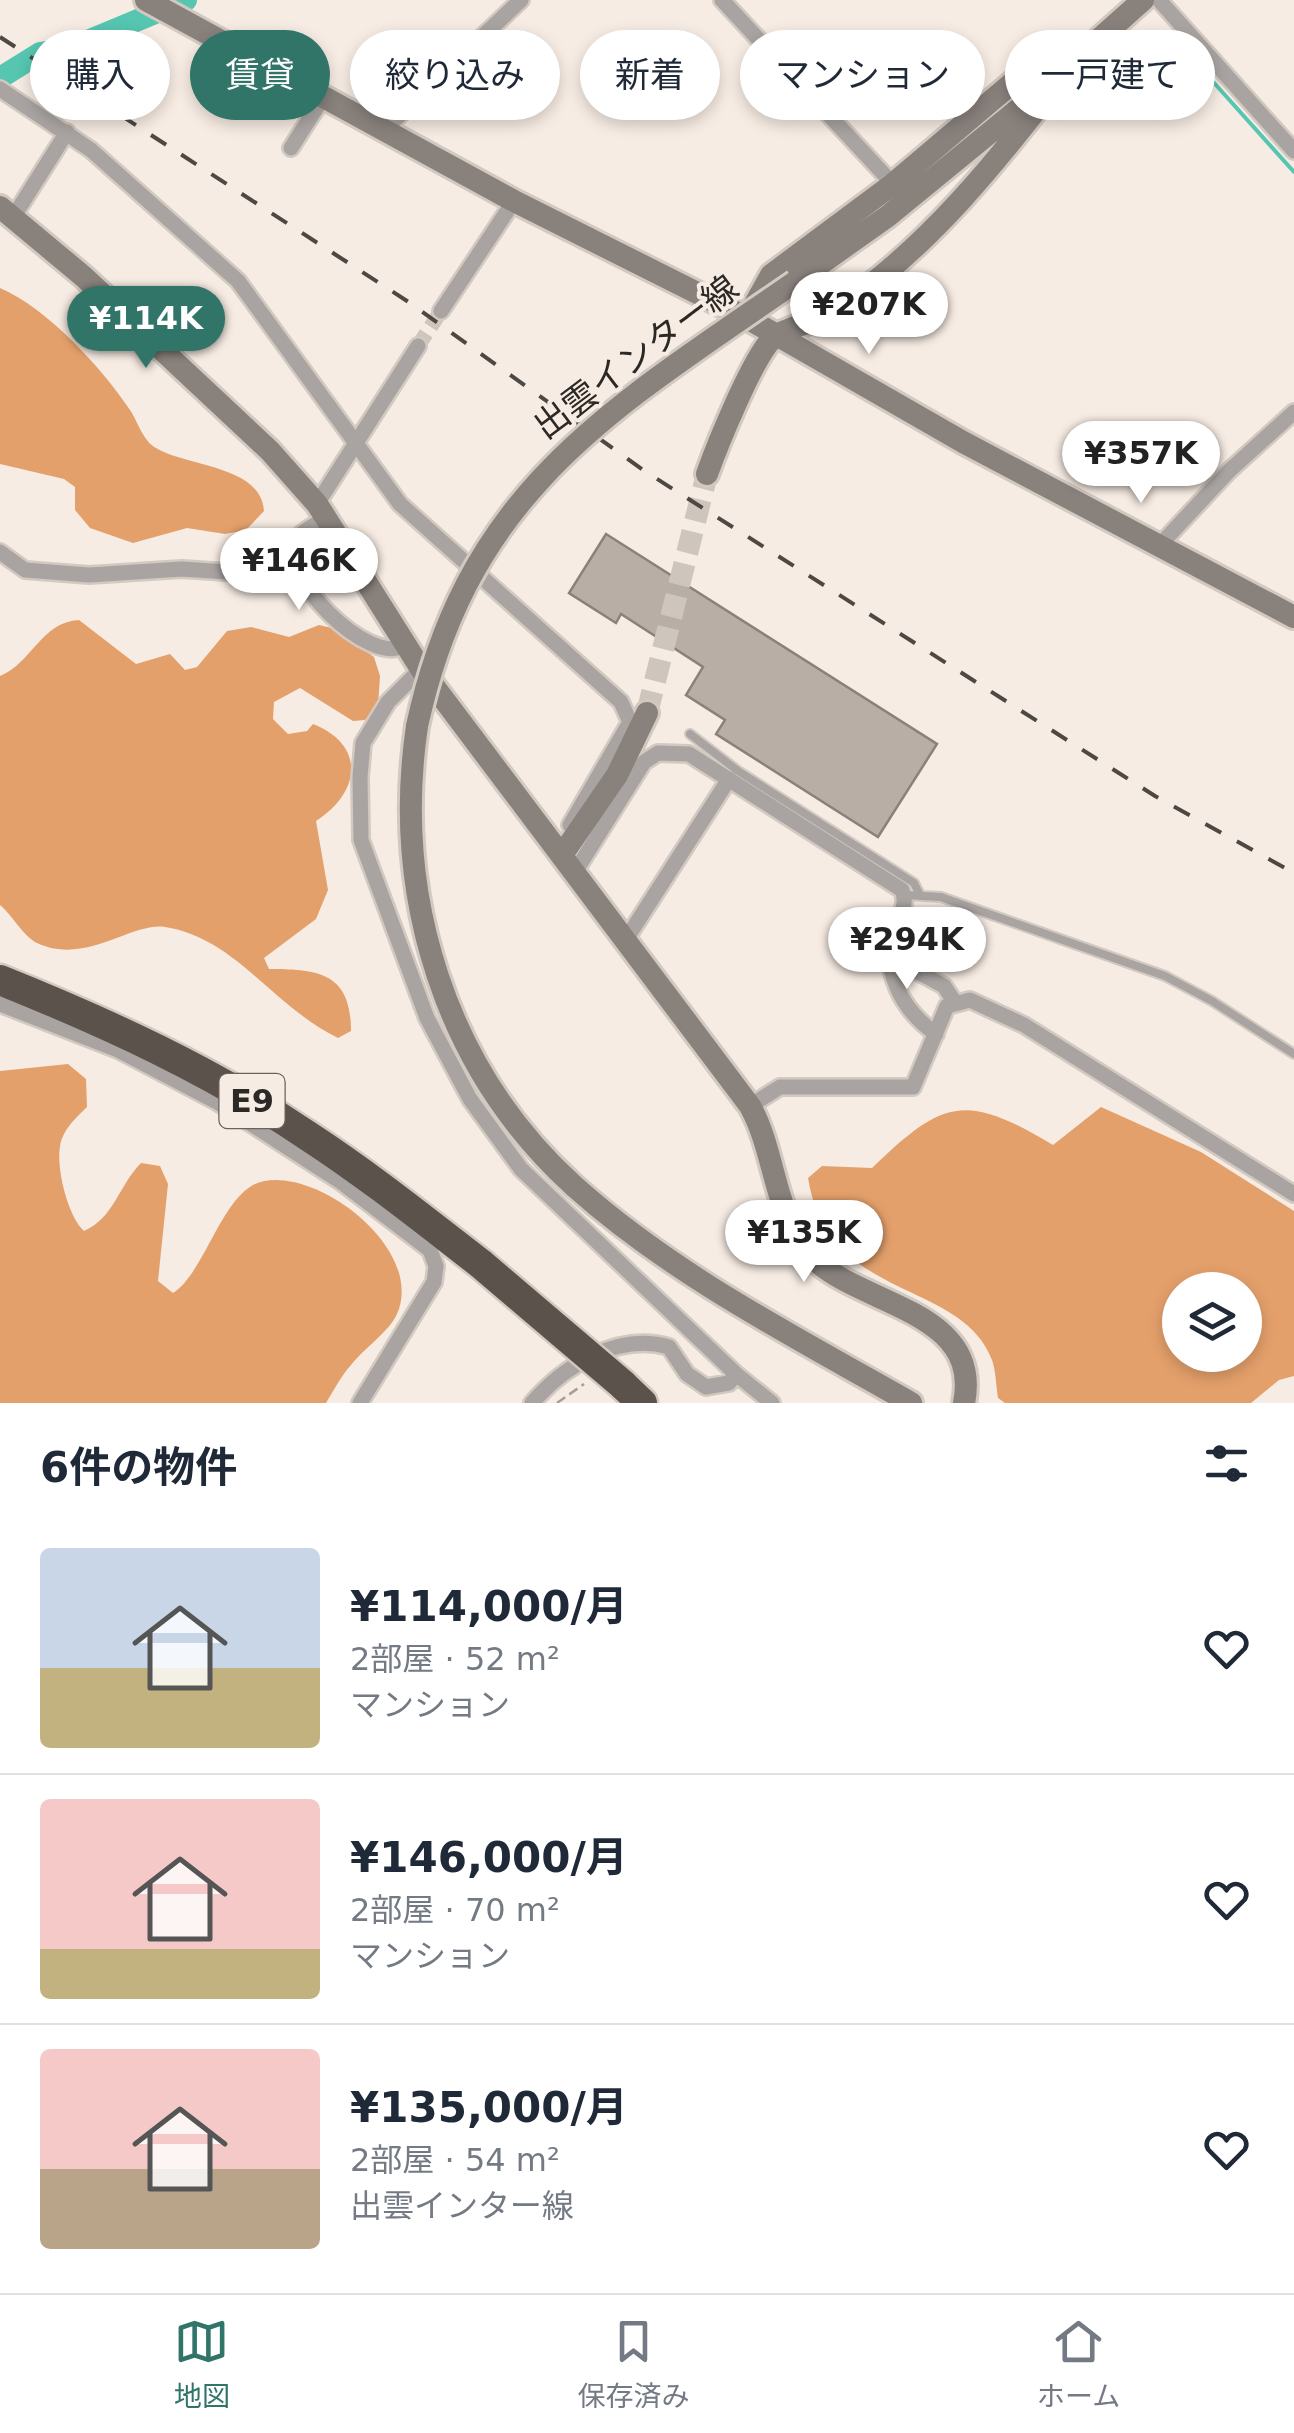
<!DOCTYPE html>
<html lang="ja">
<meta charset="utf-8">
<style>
:root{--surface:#fff;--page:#f6f6f7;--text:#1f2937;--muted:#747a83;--line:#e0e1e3;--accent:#317569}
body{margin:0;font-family:"DejaVu Sans","Noto Sans JP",sans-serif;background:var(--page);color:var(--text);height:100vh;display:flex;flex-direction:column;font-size:38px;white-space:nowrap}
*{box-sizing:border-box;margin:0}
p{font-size:32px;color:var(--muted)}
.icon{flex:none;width:55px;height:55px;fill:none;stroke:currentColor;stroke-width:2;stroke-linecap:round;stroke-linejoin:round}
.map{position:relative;height:1403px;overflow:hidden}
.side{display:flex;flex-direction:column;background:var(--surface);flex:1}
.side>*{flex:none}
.banner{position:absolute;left:30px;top:30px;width:1235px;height:90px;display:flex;gap:20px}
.controls{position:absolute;left:1162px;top:1272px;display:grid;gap:20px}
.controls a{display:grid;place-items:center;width:100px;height:100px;border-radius:50%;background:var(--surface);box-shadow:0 5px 15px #0003;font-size:50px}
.price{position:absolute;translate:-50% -85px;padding:0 22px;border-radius:35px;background:#fff;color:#222;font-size:32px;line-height:65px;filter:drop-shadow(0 2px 5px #0008)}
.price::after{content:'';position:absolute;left:50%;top:60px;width:30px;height:22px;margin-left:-15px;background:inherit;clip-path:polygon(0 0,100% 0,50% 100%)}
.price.current{background:var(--accent);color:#fff}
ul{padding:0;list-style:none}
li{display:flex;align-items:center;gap:30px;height:250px;padding:0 40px}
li+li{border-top:2px solid var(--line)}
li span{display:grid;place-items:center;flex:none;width:280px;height:200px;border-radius:10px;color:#555}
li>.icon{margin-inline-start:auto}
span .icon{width:120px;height:120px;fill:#fffc;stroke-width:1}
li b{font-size:42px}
h2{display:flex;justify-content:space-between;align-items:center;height:120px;padding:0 40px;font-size:42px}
.tag{padding:0 35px;border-radius:45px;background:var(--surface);box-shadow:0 5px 15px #0003;font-size:35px;line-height:90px}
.tag.current{background:var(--accent);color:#fff}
.dock{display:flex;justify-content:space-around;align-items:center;height:140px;border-top:2px solid var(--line);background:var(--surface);font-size:28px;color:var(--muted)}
.dock a{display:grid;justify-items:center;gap:5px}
.dock .current{color:var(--accent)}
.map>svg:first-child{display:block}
.forest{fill:#e4a06b;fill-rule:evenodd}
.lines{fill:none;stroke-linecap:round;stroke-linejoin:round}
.stream{stroke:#56c6b1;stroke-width:4}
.river{stroke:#56c6b1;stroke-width:22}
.building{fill:#b9aea6;stroke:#8b817a;stroke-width:2.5}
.street-tunnel{stroke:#cec5bd;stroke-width:15;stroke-dasharray:15 8;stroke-linecap:butt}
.secondary-tunnel{stroke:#cec5bd;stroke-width:22;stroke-dasharray:22 11;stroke-linecap:butt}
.lane-casing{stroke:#d2c9c1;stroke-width:12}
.street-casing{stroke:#d2c9c1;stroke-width:20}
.secondary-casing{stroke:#d2c9c1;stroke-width:28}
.highway-casing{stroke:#d2c9c1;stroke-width:35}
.path{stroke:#a69e98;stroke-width:2.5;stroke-dasharray:10 5;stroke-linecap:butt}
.lane{stroke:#a9a4a1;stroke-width:8}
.street{stroke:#a9a4a1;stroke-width:15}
.secondary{stroke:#88817c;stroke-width:22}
.highway{stroke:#5b524b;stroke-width:30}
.rail{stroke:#4d4844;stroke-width:4;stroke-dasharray:18 18;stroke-linecap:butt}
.secondary-bridge-casing{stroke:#d2c9c1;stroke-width:28;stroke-linecap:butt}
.highway-bridge-casing{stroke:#d2c9c1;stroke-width:35;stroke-linecap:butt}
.secondary-bridge{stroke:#88817c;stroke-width:22}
.highway-bridge{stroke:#5b524b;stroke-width:30}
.labels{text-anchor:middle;stroke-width:8;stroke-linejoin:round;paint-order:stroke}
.shield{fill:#f7ece3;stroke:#69635e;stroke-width:2.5}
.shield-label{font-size:32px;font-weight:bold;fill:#2c2825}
.street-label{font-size:35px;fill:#2c2825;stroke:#f7ece3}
</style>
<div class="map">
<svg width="1294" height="1403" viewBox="0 0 1294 1403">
<rect width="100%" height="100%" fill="#f7ece3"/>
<!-- forest -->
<path class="forest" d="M0 288C47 308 102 368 130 410 138 422 143 441 156 448 187 467 261 465 264 511L246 530 225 534 187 528 133 543 90 528 75 510V487L64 479 0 464Z
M79 620 136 664 170 654 185 670 197 667 227 631 251 627 289 637 319 625 336 629 374 657 380 676 378 706 365 720 353 721 300 688 274 702 273 719 288 734 307 731 313 724C366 745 361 792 316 821L328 890 316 919 264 958 269 969C319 969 351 973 351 1031L338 1038C272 1006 236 938 165 927 131 922 86 966 37 943 24 937 12 915 0 905V676C32 663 41 622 79 620Z
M68 1064 86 1079 87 1107C76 1118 62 1130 60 1147 56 1168 68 1217 84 1231 114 1218 119 1185 141 1163L160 1166 168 1184 158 1281 173 1293C203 1274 220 1203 253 1185 305 1158 427 1245 397 1314 389 1332 363 1349 351 1365 341 1376 334 1390 326 1403H0V1071Z
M1101 1107 1201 1152 1294 1211V1376L1279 1380 1251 1403H1005L998 1398C996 1386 996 1371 992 1360 961 1278 828 1303 808 1178L822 1166 872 1168C944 1098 966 1093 1053 1145ZM1180 1290H1245V1355H1180Z"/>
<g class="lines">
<!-- stream -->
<path class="stream" d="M1207 75 1294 172"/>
<!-- river -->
<path class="river" d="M0 78 40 53 71 48 186 0"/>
</g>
<!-- building -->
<path class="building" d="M606 534 937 744 878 837 716 734 725 720 686 695 703 667 621 614 616 623 569 593Z"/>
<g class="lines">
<!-- street-tunnel -->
<path class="street-tunnel" d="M418 346 441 311"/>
<!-- secondary-tunnel -->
<path class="secondary-tunnel" d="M647 713 707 474"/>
<defs>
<path id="lane" d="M690 734 738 771 914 883 919 893
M905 895 941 897 1165 976 1212 1001 1294 1054"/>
<path id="street" d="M722 0 893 184
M1159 0 1294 151
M0 89 91 150 238 281 400 504 621 702 630 722 570 825
M386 128 521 0
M291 148 324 96
M14 216 67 132
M441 311 514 201
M317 504 418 346
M326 518C317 524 301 531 295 541 277 573 368 668 405 645
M1160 545 1229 471 1294 412
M0 552 25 570 89 575 182 569 227 572 292 554
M421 669 388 702 363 743 360 777 361 840 427 1018 470 1099 521 1169 736 1374 772 1403
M575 872 644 762 658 753 689 754 902 890C908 905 900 915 895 928 880 970 902 1010 936 1034
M625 941 729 779
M890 957 944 986 954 1001
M0 1004 118 1050 217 1102 341 1182 430 1250 436 1266 434 1282 360 1403
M750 1106 780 1087H913L947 1006 970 1000 1024 1025 1294 1194
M532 1403C564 1366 618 1332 669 1347L687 1374 706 1387 729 1383 736 1374"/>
<path id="secondary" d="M146 0 514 201 747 318 963 442 1294 617
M1061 73 1143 0
M0 207 84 277 270 451 317 504 421 669 750 1106C777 1154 774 1223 816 1261 866 1306 982 1312 964 1403
M795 282 888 216 1037 94
M747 318 771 275 893 184 1030 68 1079 54
M707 474C717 446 754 354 774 337 785 328 816 322 831 313 928 251 1001 156 1070 66
M417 726C392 896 445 1069 574 1186 673 1275 797 1338 911 1403
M562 855 617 775 647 713"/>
<path id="highway" d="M0 980C107 1023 212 1071 308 1136 368 1175 424 1220 481 1264
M622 1384 642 1403"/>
</defs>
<!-- lane casing -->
<use href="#lane" class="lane-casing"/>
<!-- street casing -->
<use href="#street" class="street-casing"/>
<!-- secondary casing -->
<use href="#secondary" class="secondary-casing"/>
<!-- highway casing -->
<use href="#highway" class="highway-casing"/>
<!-- path -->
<path class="path" d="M557 1403 584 1384"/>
<!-- lane -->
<use href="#lane" class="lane"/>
<!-- street -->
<use href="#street" class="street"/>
<!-- secondary -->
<use href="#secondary" class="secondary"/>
<!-- highway -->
<use href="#highway" class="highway"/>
<!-- rail -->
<path class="rail" d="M0 37 407 301 643 470 1155 796 1294 873"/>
<defs>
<path id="secondary-bridge" d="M417 726C468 490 610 410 795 282"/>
<path id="highway-bridge" d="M481 1264 622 1384"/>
</defs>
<!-- secondary-bridge casing -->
<use href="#secondary-bridge" class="secondary-bridge-casing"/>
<!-- highway-bridge casing -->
<use href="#highway-bridge" class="highway-bridge-casing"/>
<!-- secondary-bridge -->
<use href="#secondary-bridge" class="secondary-bridge"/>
<!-- highway-bridge -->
<use href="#highway-bridge" class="highway-bridge"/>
</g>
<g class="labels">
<!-- shield labels -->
<rect class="shield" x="219.5" y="1074" width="65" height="54" rx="8"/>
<g class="shield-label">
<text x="252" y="1112">E9</text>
</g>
<!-- street labels -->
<g class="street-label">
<text transform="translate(636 357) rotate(-37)" y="12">出雲インター線</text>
</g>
</g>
</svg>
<div class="controls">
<a><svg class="icon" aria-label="layers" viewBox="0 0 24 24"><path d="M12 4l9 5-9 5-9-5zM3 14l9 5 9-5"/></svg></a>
</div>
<b class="price" style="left:869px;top:357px">¥207K</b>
<b class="price current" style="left:146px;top:371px">¥114K</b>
<b class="price" style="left:1141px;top:506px">¥357K</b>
<b class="price" style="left:299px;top:613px">¥146K</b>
<b class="price" style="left:907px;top:992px">¥294K</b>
<b class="price" style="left:804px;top:1285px">¥135K</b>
<div class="banner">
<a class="tag">購入</a>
<a class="tag current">賃貸</a>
<a class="tag">絞り込み</a>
<a class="tag">新着</a>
<a class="tag">マンション</a>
<a class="tag">一戸建て</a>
</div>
</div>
<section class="side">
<h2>6件の物件<svg class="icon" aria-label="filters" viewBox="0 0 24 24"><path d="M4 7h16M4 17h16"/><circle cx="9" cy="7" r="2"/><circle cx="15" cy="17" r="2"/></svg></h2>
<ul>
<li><span style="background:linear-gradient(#c9d6e8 60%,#c2b280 0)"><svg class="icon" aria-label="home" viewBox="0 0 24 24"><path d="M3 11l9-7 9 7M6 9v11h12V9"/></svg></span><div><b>¥114,000/月</b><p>2部屋 · 52 m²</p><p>マンション</p></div><svg class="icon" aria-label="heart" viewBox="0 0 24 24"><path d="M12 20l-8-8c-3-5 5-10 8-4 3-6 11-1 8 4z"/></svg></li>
<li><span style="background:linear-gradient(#f6c9c9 75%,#c2b280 0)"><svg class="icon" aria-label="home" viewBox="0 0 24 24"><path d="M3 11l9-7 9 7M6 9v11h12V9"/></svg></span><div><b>¥146,000/月</b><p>2部屋 · 70 m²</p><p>マンション</p></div><svg class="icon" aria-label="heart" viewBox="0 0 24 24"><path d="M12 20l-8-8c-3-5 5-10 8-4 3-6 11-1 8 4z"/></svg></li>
<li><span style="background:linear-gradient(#f6c9c9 60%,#b9a48a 0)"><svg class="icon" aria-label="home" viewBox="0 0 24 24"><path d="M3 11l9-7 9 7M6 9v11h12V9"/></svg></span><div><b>¥135,000/月</b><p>2部屋 · 54 m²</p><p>出雲インター線</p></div><svg class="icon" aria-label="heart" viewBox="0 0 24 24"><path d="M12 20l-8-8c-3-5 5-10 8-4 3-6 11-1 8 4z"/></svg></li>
</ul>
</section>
<nav class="dock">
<a class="current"><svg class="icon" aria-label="map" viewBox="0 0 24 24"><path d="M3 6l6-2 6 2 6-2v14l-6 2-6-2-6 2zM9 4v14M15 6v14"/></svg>地図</a>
<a><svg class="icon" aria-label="saved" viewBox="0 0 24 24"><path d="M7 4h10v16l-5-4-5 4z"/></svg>保存済み</a>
<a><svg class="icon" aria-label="home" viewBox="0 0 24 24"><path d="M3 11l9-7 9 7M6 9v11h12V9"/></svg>ホーム</a>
</nav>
